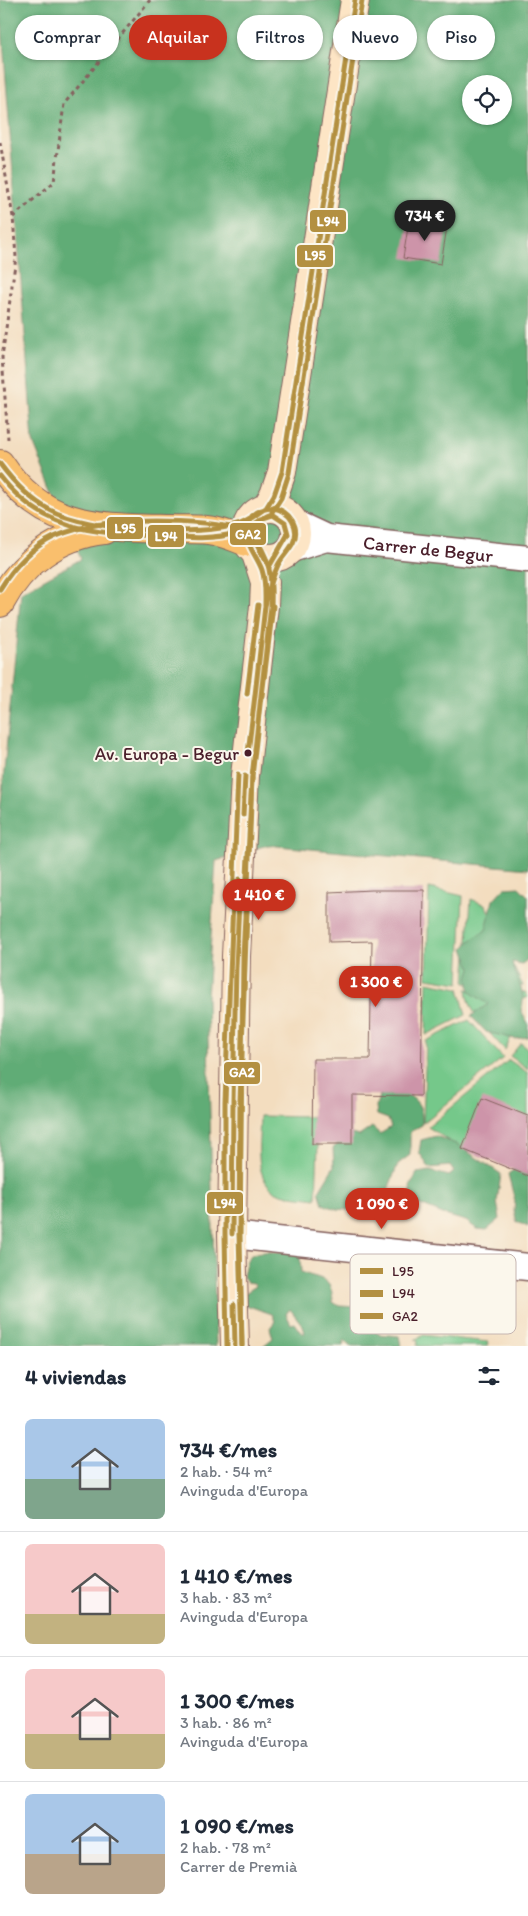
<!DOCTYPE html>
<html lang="es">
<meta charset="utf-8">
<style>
:root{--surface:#fff;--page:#f2f2f3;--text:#1f2937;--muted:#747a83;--line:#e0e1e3;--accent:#c8321e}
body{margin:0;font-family:Itim,sans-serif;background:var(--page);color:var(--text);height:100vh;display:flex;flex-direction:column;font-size:19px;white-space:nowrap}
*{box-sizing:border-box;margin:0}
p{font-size:16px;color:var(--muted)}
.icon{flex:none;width:28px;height:28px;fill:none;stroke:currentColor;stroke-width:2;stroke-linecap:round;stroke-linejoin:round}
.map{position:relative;height:1346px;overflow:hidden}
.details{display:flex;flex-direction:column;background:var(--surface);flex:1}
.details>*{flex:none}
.hud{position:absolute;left:15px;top:15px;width:499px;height:45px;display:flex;gap:10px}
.tools{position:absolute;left:462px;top:75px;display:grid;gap:10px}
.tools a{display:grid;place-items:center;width:50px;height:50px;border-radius:50%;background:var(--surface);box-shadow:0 1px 4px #0004;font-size:25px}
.price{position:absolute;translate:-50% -42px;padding:0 11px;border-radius:18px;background:var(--accent);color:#fff;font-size:16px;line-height:32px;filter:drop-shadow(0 1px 2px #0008)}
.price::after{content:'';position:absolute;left:50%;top:30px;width:15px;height:11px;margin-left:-8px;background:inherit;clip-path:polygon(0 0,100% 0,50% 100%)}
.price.current{background:#222;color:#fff}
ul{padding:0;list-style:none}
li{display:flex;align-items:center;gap:15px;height:125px;padding:0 25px}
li+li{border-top:1px solid var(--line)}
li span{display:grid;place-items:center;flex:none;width:140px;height:100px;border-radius:8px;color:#555}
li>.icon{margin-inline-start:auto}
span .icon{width:60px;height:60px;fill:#fffc;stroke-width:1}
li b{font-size:21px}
h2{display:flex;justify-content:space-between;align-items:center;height:60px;padding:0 25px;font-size:21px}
.tag{padding:0 18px;border-radius:22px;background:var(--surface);box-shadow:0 1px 4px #0004;font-size:18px;line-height:45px}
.tag.current{background:var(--accent);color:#fff}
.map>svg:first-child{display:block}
.green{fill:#75c88a;stroke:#60745a}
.forest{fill:#60ac76;stroke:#556650;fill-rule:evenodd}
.building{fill:#cd94a9}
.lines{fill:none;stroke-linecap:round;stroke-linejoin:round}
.street-casing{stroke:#85625f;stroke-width:29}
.secondary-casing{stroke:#85625f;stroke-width:30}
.highway-casing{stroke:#85625f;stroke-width:30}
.path{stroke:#85625f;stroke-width:3;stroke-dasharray:4 4;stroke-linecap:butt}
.street{stroke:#fff;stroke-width:26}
.secondary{stroke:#fde5c5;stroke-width:28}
.highway{stroke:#f9bf6d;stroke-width:28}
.bus-1-casing{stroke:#fbf7ec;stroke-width:9}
.bus-2-casing{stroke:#fbf7ec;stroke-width:9}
.bus-3-casing{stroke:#fbf7ec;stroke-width:9}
.bus-1{stroke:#b39041;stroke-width:5}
.bus-2{stroke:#b39041;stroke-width:5}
.bus-3{stroke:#b39041;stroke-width:5}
.bus-dot{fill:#4a1f2b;stroke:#fbf7ec;stroke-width:2}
.labels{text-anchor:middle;stroke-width:4;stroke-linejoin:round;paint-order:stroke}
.bus-label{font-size:18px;fill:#4a1f2b;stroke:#fbf7ec;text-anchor:end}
.street-label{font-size:19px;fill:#4a1f2b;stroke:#fbf7ec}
.key{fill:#fbf7ec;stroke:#c6b6b2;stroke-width:1}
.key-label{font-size:14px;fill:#4a1f2b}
.line-badge{stroke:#fbf7ec;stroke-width:2}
.badge-label{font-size:14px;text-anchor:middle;font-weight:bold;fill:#fff}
</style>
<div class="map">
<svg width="528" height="1346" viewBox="0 0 528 1346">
<rect width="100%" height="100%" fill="#fbf7ec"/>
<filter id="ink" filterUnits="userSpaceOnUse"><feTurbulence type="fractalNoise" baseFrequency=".02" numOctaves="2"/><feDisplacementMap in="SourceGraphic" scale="10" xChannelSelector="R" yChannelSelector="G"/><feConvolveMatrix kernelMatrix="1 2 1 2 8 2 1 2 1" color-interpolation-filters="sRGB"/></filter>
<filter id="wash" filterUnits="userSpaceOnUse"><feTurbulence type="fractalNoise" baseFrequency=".0096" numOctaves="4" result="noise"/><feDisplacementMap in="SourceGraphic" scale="20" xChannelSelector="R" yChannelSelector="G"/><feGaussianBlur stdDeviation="1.12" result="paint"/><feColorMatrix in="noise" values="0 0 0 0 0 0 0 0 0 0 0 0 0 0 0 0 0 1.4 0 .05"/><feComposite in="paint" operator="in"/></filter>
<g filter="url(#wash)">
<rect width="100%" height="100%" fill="#f3ddbf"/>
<!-- green -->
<path class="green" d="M429 888 463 896 459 983 427 978Z
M471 899 486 905 494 926 523 986 465 983Z
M427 982 459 988 466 1015 426 1035Z
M467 989 525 992 528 997 508 1008 516 1027 505 1050C488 1031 469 1015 467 989Z
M469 1020 503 1058 423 1123 426 1041Z
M521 1043 528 1049V1069L510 1056Z
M509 1060 528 1073V1117L463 1150 428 1127Z
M260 1116 314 1117 313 1145H318L316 1199C304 1197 291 1197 281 1194 251 1183 260 1141 260 1116Z
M422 1335 488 1342 487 1346H417L418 1341 415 1340Z"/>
<!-- forest -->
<path class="forest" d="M0 0H528V869L267 845 216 861 207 998 216 1346H0V813L21 592 81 559 33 442ZM471 84H504V116H471Z
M519 887 528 896V959L522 964 512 962C515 978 528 994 521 1010L528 1023V1037L515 1039 486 1032 471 1016 488 1004 470 992 468 977 471 968 464 948 471 940 486 930 493 900 504 888Z
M402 1091C418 1101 423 1105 422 1125L410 1132V1155L398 1164 384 1200C365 1210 342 1214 323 1204L319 1191 334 1166 333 1148 351 1134 359 1136 372 1127 380 1134 391 1127 388 1119 377 1115 376 1106 379 1096 387 1092Z
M436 1136 456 1144 501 1174 497 1202 500 1219 487 1230 477 1229 466 1221 448 1216 413 1202 410 1187 417 1173 430 1171 449 1176 454 1172 450 1166 429 1168 419 1152 421 1140Z
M518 1167 528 1175V1227L517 1222 514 1211 515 1201 508 1174Z
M261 1252H285L300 1256 301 1272C319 1280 332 1275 333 1302L339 1306 358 1307 378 1334 399 1336 401 1346H351L344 1340 343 1346H263L273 1338 270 1328 275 1321 272 1314 243 1304 242 1295 256 1286 254 1283 246 1282 243 1277C246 1263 245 1254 261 1252ZM290 1309 303 1326 305 1333H302L295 1323 291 1324 286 1314Z"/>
<g id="blocks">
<!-- building -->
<path class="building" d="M409 221 447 227 441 264 403 258Z
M372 890H424L421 1096 352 1095V1144H312L313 1059H370L372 941 329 942V892Z
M482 1098 528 1116V1176L462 1149Z"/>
</g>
</g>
<g filter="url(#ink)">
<use href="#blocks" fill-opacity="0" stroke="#85625f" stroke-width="1"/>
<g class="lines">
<defs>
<g id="street">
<path id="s1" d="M294 523 326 538 528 559"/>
<path d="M291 549 326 538"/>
<path d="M232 1235 528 1267"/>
</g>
<path id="secondary" d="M246 533a25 25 0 1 1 50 0a25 25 0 1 1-50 0Z
M266 508 274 495 282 472 355 0
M235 1346 232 1235 236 956 245 776 264 606 265 582 256 554"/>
<path id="highway" d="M0 464C43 529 97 527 169 529 183 530 200 528 214 531 225 533 236 538 247 542
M0 603C21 563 58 535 104 530"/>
</defs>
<!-- street casing -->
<use href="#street" class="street-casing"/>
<!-- secondary casing -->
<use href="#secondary" class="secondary-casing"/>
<!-- highway casing -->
<use href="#highway" class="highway-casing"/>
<!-- path -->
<path class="path" d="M0 142 13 217 16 257 2 357 8 439
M13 217 54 182 64 104 150 0"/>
<!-- street -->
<use href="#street" class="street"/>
<!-- secondary -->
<use href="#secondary" class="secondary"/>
<!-- highway -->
<use href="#highway" class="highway"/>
<defs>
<path id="bus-1" d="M0 464C14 483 29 499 50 510 86 531 201 537 240 524 251 520 257 513 266 508
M266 508 274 495 282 472 355 0
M274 508C289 511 301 527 293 543 289 551 282 557 278 565 272 578 268 592 265 606 265 594 266 582 262 570 256 553 236 535 252 516 258 510 265 508 274 508Z
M255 695 265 606
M255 695 265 606
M248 753 255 695
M248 753 255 695
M243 815 245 776
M243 815 245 776
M236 968 240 879
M236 968 240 879
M233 1101 236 968
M232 1234 233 1101
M232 1234 233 1101
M234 1304 235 1346"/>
<path id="bus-2" d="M0 476C43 532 95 533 161 536 188 538 213 540 240 532 252 528 258 520 269 515
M272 512 281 498 289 473 362 1
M273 515 285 523 288 534 269 567C262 551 245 534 261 519Z
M247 694 258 605
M262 696 273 606
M227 1346 225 1234V1101L238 775
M242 1346 239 1234 240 1101 252 777"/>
<path id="bus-3" d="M0 589C13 568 31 548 54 537 69 531 85 526 102 524 131 520 229 517 251 536 271 553 272 582 271 606L252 777 243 956 240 1235 242 1346"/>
</defs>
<!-- bus-1 casing -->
<use href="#bus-1" class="bus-1-casing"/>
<!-- bus-2 casing -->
<use href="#bus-2" class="bus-2-casing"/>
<!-- bus-3 casing -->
<use href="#bus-3" class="bus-3-casing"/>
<!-- bus-1 -->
<use href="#bus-1" class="bus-1"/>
<!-- bus-2 -->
<use href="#bus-2" class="bus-2"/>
<!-- bus-3 -->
<use href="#bus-3" class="bus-3"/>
</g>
</g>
<!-- markers -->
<circle class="bus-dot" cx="248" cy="753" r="4.5"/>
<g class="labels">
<!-- bus labels -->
<g class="bus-label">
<text x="239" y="760">Av. Europa - Begur</text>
</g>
<!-- street labels -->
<g class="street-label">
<text dy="7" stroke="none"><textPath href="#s1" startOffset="138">Carrer de Begur</textPath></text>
</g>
</g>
<!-- legend -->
<rect x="350" y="1254" width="166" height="80" rx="8" class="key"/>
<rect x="360" y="1268" width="23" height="6" fill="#b39041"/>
<rect x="360" y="1290" width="23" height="7" fill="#b39041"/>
<rect x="360" y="1313" width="23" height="6" fill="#b39041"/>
<g class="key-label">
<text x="392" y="1276">L95</text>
<text x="392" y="1298">L94</text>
<text x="392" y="1321">GA2</text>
</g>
<g class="line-badge">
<rect x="309" y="209" width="38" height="24" rx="5" fill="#b39041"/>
<rect x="296" y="244" width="38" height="24" rx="5" fill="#b39041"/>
<rect x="106" y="516" width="38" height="24" rx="5" fill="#b39041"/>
<rect x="229" y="522" width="38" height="24" rx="5" fill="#b39041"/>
<rect x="147" y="524" width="38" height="24" rx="5" fill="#b39041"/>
<rect x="223" y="1061" width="38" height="24" rx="5" fill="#b39041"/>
<rect x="206" y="1191" width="38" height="24" rx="5" fill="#b39041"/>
</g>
<g class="badge-label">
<text x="328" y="226">L94</text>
<text x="315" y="260">L95</text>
<text x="125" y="533">L95</text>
<text x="248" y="539">GA2</text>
<text x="166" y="541">L94</text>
<text x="242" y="1077">GA2</text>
<text x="225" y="1208">L94</text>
</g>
</svg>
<div class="tools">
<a><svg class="icon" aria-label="locate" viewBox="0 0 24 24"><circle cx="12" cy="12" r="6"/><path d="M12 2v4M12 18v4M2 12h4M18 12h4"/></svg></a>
</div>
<b class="price current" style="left:425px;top:242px">734 €</b>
<b class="price" style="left:259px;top:921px">1 410 €</b>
<b class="price" style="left:376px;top:1008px">1 300 €</b>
<b class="price" style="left:382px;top:1230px">1 090 €</b>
<div class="hud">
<a class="tag">Comprar</a>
<a class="tag current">Alquilar</a>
<a class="tag">Filtros</a>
<a class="tag">Nuevo</a>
<a class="tag">Piso</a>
</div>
</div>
<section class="details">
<h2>4 viviendas<svg class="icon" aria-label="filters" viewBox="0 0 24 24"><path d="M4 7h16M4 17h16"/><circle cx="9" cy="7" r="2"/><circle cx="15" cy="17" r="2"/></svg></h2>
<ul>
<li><span style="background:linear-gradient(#a9c7e8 60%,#7fa58c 0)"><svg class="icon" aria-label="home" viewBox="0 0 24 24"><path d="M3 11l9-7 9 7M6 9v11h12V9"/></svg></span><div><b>734 €/mes</b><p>2 hab. · 54 m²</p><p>Avinguda d'Europa</p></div></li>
<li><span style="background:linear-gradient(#f6c9c9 70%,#c2b280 0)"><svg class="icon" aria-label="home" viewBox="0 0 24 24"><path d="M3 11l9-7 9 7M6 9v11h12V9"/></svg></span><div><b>1 410 €/mes</b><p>3 hab. · 83 m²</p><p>Avinguda d'Europa</p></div></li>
<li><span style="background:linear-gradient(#f6c9c9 65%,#c2b280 0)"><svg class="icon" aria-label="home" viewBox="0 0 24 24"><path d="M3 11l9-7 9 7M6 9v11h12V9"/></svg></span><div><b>1 300 €/mes</b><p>3 hab. · 86 m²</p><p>Avinguda d'Europa</p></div></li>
<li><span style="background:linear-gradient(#a9c7e8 60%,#b9a48a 0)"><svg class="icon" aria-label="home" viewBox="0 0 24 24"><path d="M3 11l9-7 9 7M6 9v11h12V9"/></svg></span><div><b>1 090 €/mes</b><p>2 hab. · 78 m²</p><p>Carrer de Premià</p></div></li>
</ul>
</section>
